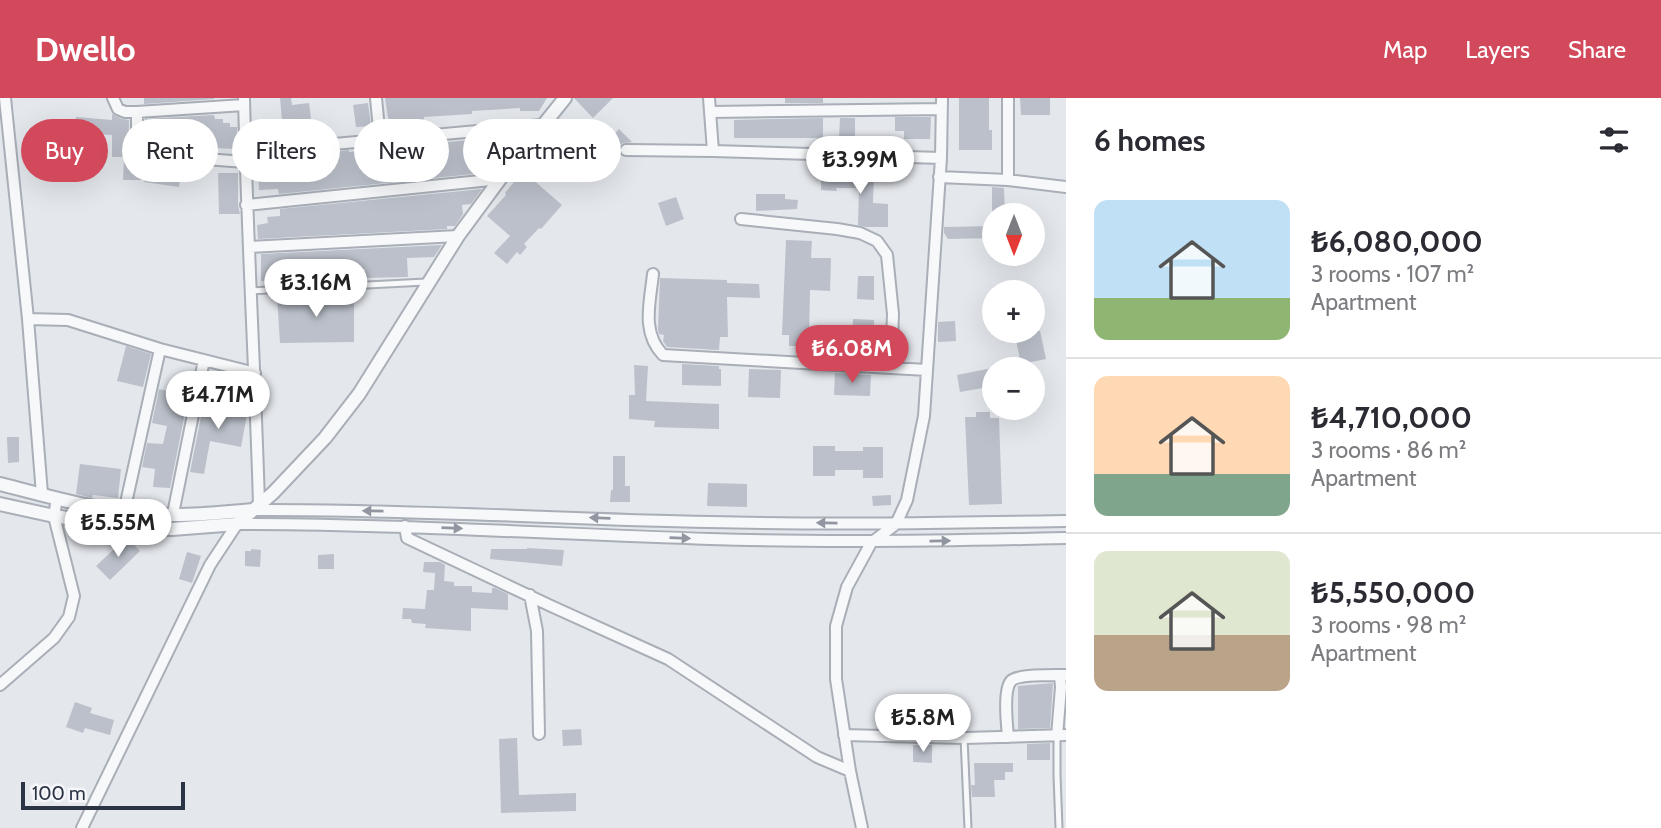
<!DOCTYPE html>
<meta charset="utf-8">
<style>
:root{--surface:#fff;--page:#f2f2f3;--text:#2b2b33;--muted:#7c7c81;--line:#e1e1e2;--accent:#d1495b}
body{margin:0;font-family:Cabin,sans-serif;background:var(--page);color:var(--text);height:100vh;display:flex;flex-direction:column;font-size:26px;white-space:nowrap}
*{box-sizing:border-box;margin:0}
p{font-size:23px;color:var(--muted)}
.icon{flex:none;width:38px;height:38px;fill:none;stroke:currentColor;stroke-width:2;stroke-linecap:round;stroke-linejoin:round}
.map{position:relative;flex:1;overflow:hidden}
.panel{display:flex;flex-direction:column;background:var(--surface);width:595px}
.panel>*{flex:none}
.guide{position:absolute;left:21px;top:21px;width:665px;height:63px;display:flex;gap:14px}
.needle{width:46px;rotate:180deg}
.tools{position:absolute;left:982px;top:105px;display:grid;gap:14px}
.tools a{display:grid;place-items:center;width:63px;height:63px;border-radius:50%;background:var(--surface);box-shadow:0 7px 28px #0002;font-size:35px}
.scale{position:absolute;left:21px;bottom:18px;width:164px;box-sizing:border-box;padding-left:7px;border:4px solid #2b3445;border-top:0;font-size:19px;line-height:24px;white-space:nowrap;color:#2b3445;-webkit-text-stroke:5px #f4f6f9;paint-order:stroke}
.price{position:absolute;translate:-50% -60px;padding:0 16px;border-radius:24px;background:#fff;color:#222;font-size:23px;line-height:46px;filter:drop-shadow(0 2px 4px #0008)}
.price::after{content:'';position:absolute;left:50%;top:42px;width:21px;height:16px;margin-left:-10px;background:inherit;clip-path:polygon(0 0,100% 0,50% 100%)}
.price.selected{background:var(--accent);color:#fff}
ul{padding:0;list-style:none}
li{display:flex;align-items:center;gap:21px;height:175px;padding:0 28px}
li+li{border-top:2px solid var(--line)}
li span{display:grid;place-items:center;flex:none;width:196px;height:140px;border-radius:14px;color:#555}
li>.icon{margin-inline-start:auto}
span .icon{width:84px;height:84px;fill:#fffc;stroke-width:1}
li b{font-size:30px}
h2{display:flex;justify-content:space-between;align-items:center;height:84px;padding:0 28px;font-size:30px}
.chip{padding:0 24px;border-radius:32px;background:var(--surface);box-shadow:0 7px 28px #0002;font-size:24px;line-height:63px}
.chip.selected{background:var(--accent);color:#fff}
header{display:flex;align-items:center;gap:42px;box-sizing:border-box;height:98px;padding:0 35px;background:var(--accent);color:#fff}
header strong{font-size:33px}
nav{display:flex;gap:38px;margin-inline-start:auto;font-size:24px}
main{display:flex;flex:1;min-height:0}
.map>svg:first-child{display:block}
.building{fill:#bbc0ca}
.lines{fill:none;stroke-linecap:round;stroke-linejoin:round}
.service-casing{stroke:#a9aeb7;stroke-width:9}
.minor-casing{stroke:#a9aeb7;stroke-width:14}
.tertiary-casing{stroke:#a9aeb7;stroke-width:16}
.service{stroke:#f7f8fa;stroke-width:5}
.minor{stroke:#f7f8fa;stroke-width:10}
.tertiary{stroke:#f7f8fa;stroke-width:12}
.oneway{fill:#9196a0}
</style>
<header>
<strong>Dwello</strong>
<nav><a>Map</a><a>Layers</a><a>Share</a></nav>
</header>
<main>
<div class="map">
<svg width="1066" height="730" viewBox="0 0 1066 730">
<rect width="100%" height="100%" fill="#e4e7ec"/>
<!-- building -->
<path class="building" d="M144 0H214V1L144 6Z
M280 0H291L292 7 309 5 313 36 267 42V40L257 41 256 23 282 22Z
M385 0H547L539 13H520V10L472 13V16L424 19V22L389 26Z
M574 0H613L593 20Z
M785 0H823V5H785Z
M959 0H989V32H992V52H959Z
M1020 0H1050V17H1021Z
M368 5 371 28 356 29 353 7Z
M112 16 122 21 129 22 128 59H112V37L76 35V19L112 22Z
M214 17 215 21H223V25H230V29H237V51L214 50V53L188 52V43H181V31H171V26H145V21Z
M895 19H931L930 41H904V33H895Z
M823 20V40H734V22Z
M840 20H855V41H839Z
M595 24 610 40 619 31 632 44 623 45 620 47 618 52 612 55 605 49 600 54 583 36Z
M499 39V57H482L483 75 279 96 278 91 259 92 258 75 265 74V71L269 70 268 60 313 56V58H333V54L349 52V54Z
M124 62H133V65L142 66V68L181 73 179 89 144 84 145 82H123Z
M523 73 562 107 541 131 539 130 524 146 527 149 520 157 517 154 507 166 494 155 510 138 487 118 506 97 505 95Z
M835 74 874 75 873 105 888 106V129H865L858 127 859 90H836L837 93 821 92V77H835Z
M218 75H238V107L240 116H219Z
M992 89 1004 90 1005 117H992Z
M482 91 471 106 462 107 463 116 455 128H447V131L258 141 257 127 268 125 267 119 280 118V111Z
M756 96H785V101L798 102 797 111 756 113Z
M676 99 684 121 666 128 658 105Z
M994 128V140L948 141 944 135V129Z
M786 142 812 143 811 160H831L830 193 810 192 809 240 802 239V248H789V237H782Z
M442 147 434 159 407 160 408 179 365 180V171H343V180H325V173L307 174V182L261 183V156Z
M858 178H874V202L857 201Z
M660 180 727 182V185L759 186 760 200 727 199 728 239H720L719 252 667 249 663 243 664 237 659 236 658 232Z
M354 197V244L280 245 277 199Z
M853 221 874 222V245L852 244Z
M955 223 956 243 938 244V224Z
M1014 233H1040L1046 261 1021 266Z
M126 248 151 256 143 289 117 283Z
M682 266 719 268V271H721V288L682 287Z
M634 267 648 268 646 303 719 306V331L654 329 655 323 629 321V297H635Z
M992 270 994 288 960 294 957 277Z
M749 271 781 272 780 300 748 299Z
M210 273 219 274 217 287 207 285Z
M835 275 871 277 870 298 834 297Z
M159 291 172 294 173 303 187 305 170 390 153 389 155 371 142 369 147 345 163 346 167 328 152 325Z
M204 304 248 311 241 349 210 343 204 376 190 374Z
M976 314H990V320H999L1002 406 969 407 965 319H976Z
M7 339H19V364L8 365Z
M813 348H835V353H863V349H883V380H863V372H835V378H813Z
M613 358H625V388H630V404H610L611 392H613Z
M80 366 121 371 118 400 93 397 92 400 76 396Z
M708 385 747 386V409L707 408Z
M891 397V407L873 408 872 398Z
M127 439 140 453 110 482 96 468Z
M527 450 564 452 562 468 490 461 491 451H527Z
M251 451 261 452 260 469 245 468V453H251Z
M187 454 201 458 192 485 179 481Z
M334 456V471H318V457Z
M424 464H440L445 467 444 483 454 484V488H472V494L492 495V490H495L508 496V512L471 510V533L425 530 426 526 412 525 411 521H402L403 510 425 511 427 492H434L435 475 423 474Z
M1053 585 1050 630 1018 631V588Z
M75 604 92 610 90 615 114 622 110 637 85 630 83 635 66 629Z
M581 631 582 647 563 648 562 632Z
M517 640 519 697 576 695V713L501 715 499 641Z
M1050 645V662H1027V646Z
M913 647H932V665L913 664Z
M974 665H1013V674H1005V682H994L995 699H972L971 687H975Z"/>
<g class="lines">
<defs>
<path id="service" d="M251 193 426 184
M1057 638V677L1059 730
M964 640 968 730"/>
<path id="minor" d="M5 0 28 221 42 396
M113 0 118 11 125 14H137
M244 0C247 135 255 271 259 406
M376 0 380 42
M709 0 713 53
M244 7 137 14V38L141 50 152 57 245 64
M711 14 942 11
M626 52 713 53 941 60
M245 54 542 27
M939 79 1008 82 1066 89
M1008 82V0
M246 107 500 81
M741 121 837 131 860 135 877 143 887 157 893 216 891 270
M249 149 458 138
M653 176C650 205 641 234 663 257L927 272
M28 221 68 222 160 251
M254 412C406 411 558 421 710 424 829 427 947 425 1066 423
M124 414 160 251 255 275
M173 416 204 262
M405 428 407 440 551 508 668 561 817 659 850 673
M530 497 537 533 539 636
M0 587 54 540 69 519 74 498 54 418 57 400
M844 637 964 640 1066 637
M1057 638 1061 589 1060 577
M1008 639C1007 627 1003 592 1011 583 1017 576 1056 577 1066 577
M82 730 210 467 237 426C395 426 552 436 710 441 829 445 947 443 1066 440
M862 730 850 673 836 581V528L847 489 871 445 896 426 907 402 924 318 941 60 942 0"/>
<path id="tertiary" d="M0 386C40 396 81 408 122 414 166 420 210 416 253 412
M0 406 54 418 125 429 172 431 237 426 273 395 325 340 359 296 458 138 500 81 565 0"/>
</defs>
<!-- service casing -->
<use href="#service" class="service-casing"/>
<!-- minor casing -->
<use href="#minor" class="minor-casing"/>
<!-- tertiary casing -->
<use href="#tertiary" class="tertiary-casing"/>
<!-- service -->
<use href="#service" class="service"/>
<!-- minor -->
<use href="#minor" class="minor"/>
<!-- tertiary -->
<use href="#tertiary" class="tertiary"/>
</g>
<!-- one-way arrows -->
<defs><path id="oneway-solid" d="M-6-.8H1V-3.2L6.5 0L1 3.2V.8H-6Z" transform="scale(1.75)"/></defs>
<g class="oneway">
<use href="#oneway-solid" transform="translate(373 413) rotate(-179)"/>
<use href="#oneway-solid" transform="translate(600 420) rotate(-178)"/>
<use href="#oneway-solid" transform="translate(827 425) rotate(-179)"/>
<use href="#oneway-solid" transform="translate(452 430) rotate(2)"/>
<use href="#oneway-solid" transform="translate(680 440) rotate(2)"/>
<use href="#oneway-solid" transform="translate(940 443) rotate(-1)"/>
</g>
</svg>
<div class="tools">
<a><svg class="needle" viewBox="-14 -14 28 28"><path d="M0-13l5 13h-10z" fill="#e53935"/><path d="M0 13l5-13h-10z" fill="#7c7c81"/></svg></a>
<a>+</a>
<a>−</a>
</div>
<div class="scale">100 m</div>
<b class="price" style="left:860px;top:98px">₺3.99M</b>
<b class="price" style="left:316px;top:221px">₺3.16M</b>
<b class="price selected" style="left:852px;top:287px">₺6.08M</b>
<b class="price" style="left:218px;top:333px">₺4.71M</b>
<b class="price" style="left:118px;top:461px">₺5.55M</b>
<b class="price" style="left:923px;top:656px">₺5.8M</b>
<div class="guide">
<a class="chip selected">Buy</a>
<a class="chip">Rent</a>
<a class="chip">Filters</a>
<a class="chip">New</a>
<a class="chip">Apartment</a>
</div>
</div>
<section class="panel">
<h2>6 homes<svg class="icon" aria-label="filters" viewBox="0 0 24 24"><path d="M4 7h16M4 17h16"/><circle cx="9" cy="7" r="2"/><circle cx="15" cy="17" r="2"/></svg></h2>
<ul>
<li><span style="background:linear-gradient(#bfe0f5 70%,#8fb573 0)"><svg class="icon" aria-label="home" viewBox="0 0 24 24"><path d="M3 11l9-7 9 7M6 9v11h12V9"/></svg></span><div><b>₺6,080,000</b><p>3 rooms · 107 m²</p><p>Apartment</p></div></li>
<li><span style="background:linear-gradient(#ffd9b3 70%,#7fa58c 0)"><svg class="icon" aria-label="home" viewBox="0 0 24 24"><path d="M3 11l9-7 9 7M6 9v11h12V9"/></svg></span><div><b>₺4,710,000</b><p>3 rooms · 86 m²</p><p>Apartment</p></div></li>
<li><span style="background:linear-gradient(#dfe7d0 60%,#b9a48a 0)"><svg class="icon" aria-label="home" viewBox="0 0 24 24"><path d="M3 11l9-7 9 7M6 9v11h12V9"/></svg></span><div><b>₺5,550,000</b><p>3 rooms · 98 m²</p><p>Apartment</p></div></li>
</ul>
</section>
</main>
